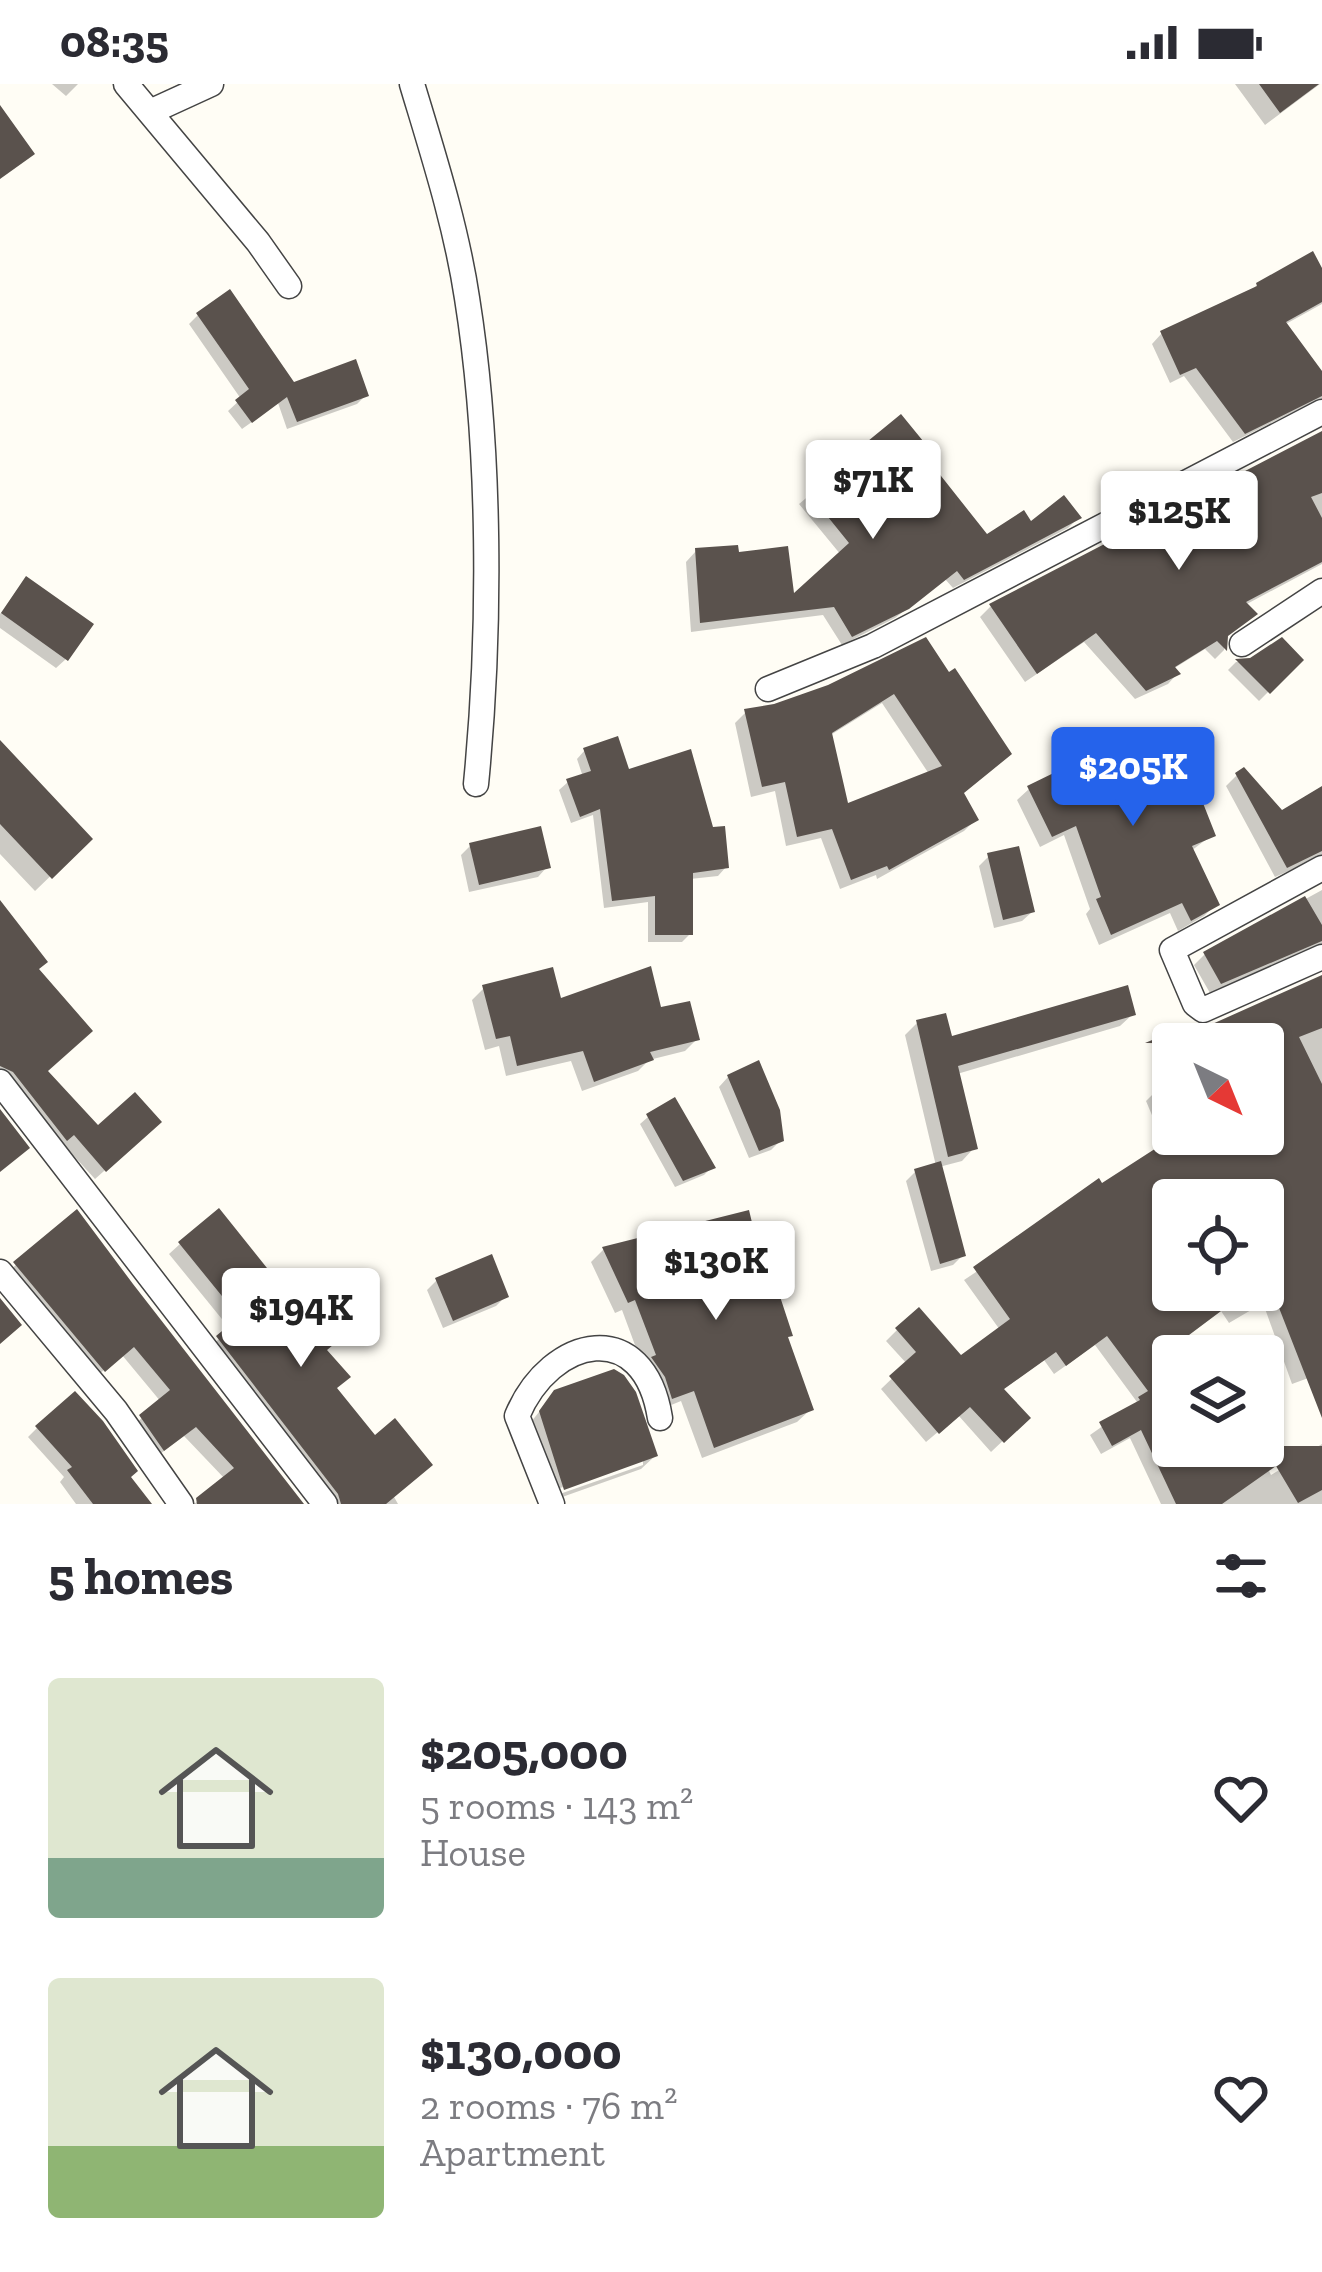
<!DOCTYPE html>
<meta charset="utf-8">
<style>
:root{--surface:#fff;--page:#f2f2f3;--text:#2b2b33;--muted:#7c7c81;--accent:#2563eb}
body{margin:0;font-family:"Zilla Slab",serif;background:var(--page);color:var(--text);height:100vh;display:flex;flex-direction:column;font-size:45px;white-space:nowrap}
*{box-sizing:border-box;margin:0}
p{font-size:39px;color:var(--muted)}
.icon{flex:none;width:66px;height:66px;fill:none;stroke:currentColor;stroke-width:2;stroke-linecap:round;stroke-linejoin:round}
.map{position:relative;height:1420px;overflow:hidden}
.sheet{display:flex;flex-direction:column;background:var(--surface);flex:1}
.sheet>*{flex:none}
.needle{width:78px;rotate:137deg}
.tools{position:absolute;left:1152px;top:939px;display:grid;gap:24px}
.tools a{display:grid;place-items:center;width:132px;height:132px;border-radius:12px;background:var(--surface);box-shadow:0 3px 9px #0004;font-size:60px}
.price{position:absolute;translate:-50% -102px;padding:0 27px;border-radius:12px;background:#fff;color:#222;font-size:39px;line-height:78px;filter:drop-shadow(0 3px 6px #0008)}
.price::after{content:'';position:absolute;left:50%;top:72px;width:36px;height:27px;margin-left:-18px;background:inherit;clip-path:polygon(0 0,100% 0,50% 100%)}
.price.current{background:var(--accent);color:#fff}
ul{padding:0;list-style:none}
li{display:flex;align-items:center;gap:36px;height:300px;padding:0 48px}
li span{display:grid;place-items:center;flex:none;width:336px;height:240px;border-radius:12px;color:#555}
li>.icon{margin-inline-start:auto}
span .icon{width:144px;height:144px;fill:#fffc;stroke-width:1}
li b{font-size:51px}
h2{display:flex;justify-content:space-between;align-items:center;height:144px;padding:0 48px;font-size:51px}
.status{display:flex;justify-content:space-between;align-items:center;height:84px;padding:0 60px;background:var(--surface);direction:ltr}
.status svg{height:33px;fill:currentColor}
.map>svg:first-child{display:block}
.shadow{fill:#0003;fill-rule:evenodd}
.building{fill:#5a524d;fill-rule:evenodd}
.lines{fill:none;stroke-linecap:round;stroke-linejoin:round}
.street-casing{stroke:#444;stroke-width:27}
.street{stroke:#fff;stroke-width:24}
</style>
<div class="status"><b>08:35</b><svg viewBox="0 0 49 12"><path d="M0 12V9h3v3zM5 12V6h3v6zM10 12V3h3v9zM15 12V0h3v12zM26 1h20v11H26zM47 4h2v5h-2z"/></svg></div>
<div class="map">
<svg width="1322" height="1420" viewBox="0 0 1322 1420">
<rect width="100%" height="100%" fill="#fffdf5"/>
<!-- shadow -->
<path class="shadow" d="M52 0H78L66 12Z
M1235 0H1320L1265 41Z
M1322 190V220L1284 241 1322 292V327L1309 320 1233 358 1184 292 1170 299 1152 260 1162 249 1250 208 1257 201Z
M198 231 293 301 366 311 357 320 287 345 278 319 242 345 228 327 241 315 189 240Z
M900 335 922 373 986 454 1030 441 1078 434 1068 444 953 504 945 495 895 534 842 561 823 531 691 548 686 478 696 467 736 472 792 515 841 471 799 420Z
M1322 348V480L1245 521 1225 553 1224 566 1215 575 1205 565 1173 585 1177 590 1168 600 1135 615 1084 558 1025 598 980 533 990 523Z
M17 506 66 575 56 584 0 544V530Z
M1300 576 1259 617 1228 586 1236 578Z
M948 592 961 710 975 736 964 747 877 795 876 791 840 805 821 754 786 762 775 707 751 713 735 639 746 628ZM882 619 929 690 846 723 829 652Z
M585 666 627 688 726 783 718 792 690 795V850L682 858H648V818L604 824 593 731 571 739 559 706 568 698 583 693 577 675Z
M0 670 89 755 35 807 0 770Z
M1237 691 1281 730 1322 706V784L1311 777 1275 793 1226 702Z
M1165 692 1212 751 1191 767 1216 820 1204 832 1178 847 1170 829 1099 861 1086 830 1090 825 1064 751 1040 763 1017 716 1029 705Z
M471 761 547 783 538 793 469 808 461 771Z
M989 772 1032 828 1022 837 994 844 979 782Z
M1322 806V872L1303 867 1210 909 1194 881 1205 870Z
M0 830 36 886 44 987 97 1046 148 1048 95 1095 62 1059 55 1065 0 996Z
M1322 892V1289L1292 1300 1263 1219 1229 1239 1221 1227 1167 1267 1173 1276V1362H1257L1271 1391 1322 1360V1420H1161L1130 1354 1101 1370 1090 1351 1137 1318 1095 1261 1054 1290 1044 1276 1001 1307 1027 1334 991 1368 958 1331 926 1358 881 1305 907 1280 886 1257 897 1246 960 1275 1000 1246 964 1196 1165 1062 1146 1017 1157 1006 1173 999V1050H1263V960H1173V995L1160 963 1171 952 1210 944ZM1173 1116H1263V1206H1173Z
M484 904 559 918 658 926 697 955 685 967 649 976 638 987 582 1007 571 977 506 992 499 962 485 966 472 916Z
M1133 930 1120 942 957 990 974 1064 962 1077 939 1083 963 1171 953 1181 931 1187 906 1097 915 1088 936 1082 905 951 918 938 949 956Z
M728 993 781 1056 771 1066 749 1074 719 1003Z
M648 1033 712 1083 704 1091 675 1103 640 1040Z
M747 1129 810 1326 797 1338 702 1374 681 1317 659 1326 622 1226 615 1229 591 1178 603 1166Z
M77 1130 300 1420H194L225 1395 184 1352 152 1376 130 1344 161 1318 122 1271 92 1296 4 1191Z
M180 1160 275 1198 297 1213 324 1266 334 1306 398 1420H327L208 1265 230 1245 169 1170Z
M437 1196 506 1212 496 1222 443 1244 427 1206Z
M555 1308 655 1372 641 1385 551 1417 527 1343ZM643 1375V1381L551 1413 549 1408Z
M37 1344 127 1394 148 1420H76L60 1398 64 1393 28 1353Z"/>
<!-- building -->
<path class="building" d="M1259 0H1319L1280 29Z
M0 21 35 70 0 95Z
M1313 167 1322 184V218L1286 238 1322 287V312L1245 350 1196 284 1180 291 1160 247 1257 202 1256 199Z
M230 205 294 298 356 275 369 312 297 338 287 313 252 339 235 316 249 305 196 229Z
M901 330 932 368 926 373 987 450 1024 426 1031 437 1064 411 1082 434 964 496 957 487 909 525 852 553 834 523 700 539 695 464 738 461 739 468 788 462 794 509 849 459 807 407Z
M1322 347V409L1311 413 1322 434V478L1246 518 1258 530 1228 552 1227 567 1217 557 1175 583 1181 590 1146 607 1096 549 1037 590 989 520Z
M26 492 94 540 68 577 1 529Z
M926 553 949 588 955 584 1012 670 964 709 979 736 889 786 887 782 851 796 832 745 797 753 785 698 762 703 744 625 774 620 828 601ZM894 610 942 682 848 719 832 649Z
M1282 553 1304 576 1270 610 1235 575 1250 574Z
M1146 644 1166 687 1184 671 1216 752 1192 762 1220 821 1191 837 1182 819 1111 851 1096 815 1101 813 1076 742 1052 753 1027 702Z
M618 652 629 685 691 665 713 743 725 742 729 784 693 789V851H655V812L612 817 600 725 580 733 566 695 591 687 583 664Z
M0 656 93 755 52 795 0 740Z
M1244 683 1282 726 1322 702V767L1287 784 1235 689Z
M541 742 551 784 479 801 469 759Z
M1019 762 1035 828 1003 836 987 769Z
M1305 812 1322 841V857L1221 900 1203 868Z
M0 816 48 878 39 885 93 947 48 987 98 1041 135 1008 162 1038 106 1088 74 1051 67 1057 13 988 0 982Z
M651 882 661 923 690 917 700 956 650 968 654 976 594 998 583 967 517 982 510 952 496 955 482 901 553 883 561 914Z
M1322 891V944L1299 953 1322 1000V1334L1274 1211 1263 1217V1116H1238L1232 1104 1209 1116H1173V1206H1249L1173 1263V1362H1322V1406L1298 1419 1276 1382 1222 1420H1176L1141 1346 1112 1362 1099 1338 1140 1316 1138 1313 1148 1307 1107 1252 1066 1282 1056 1268 1004 1305 1031 1334 1004 1359 970 1323 939 1350 889 1292 916 1268 895 1244 919 1223 961 1271 1010 1235 973 1183 1099 1094 1102 1099 1178 1050H1263V960L1145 959 1193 939 1210 941Z
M1128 901 1136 931 958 982 978 1065 948 1073 916 936 946 929 952 952Z
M759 976 780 1026 784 1057 759 1067 727 991Z
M675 1013 716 1084 683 1097 646 1030Z
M0 1025 30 1064 0 1088Z
M941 1077 966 1172 940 1180 914 1085Z
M219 1124 275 1194 282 1187 304 1210 301 1213 339 1256 327 1266 351 1293 337 1304 375 1351 395 1334 433 1381 386 1420H341L338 1410 216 1252 239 1233 178 1158Z
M77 1125 133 1200 304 1420H197L196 1414 234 1384 196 1343 164 1367 139 1331 170 1306 134 1263 105 1288 13 1178Z
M749 1126 760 1172 766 1170 793 1252 788 1253 814 1326 714 1364 694 1307 672 1315 665 1293 651 1273 656 1271 635 1216 628 1219 602 1163Z
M492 1170 509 1213 453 1237 435 1194Z
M0 1214 22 1241 0 1260Z
M614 1285 624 1291 636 1308 658 1372 564 1406 539 1327 554 1306Z
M75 1307 103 1337 138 1387 131 1393 152 1420H93L67 1386 72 1383 35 1342Z"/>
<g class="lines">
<defs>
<path id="street" d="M126 0 258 158 289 202
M412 0C433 70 456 141 467 214 491 365 491 547 476 700
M150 28 211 0
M1242 560 1322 507
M768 605 873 562 1322 328
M1322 784 1172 866 1195 920 1203 926 1322 873
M0 998 325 1420
M0 1188 116 1327 181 1420
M552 1420 517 1332C551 1251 644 1232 660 1334"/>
</defs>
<!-- street casing -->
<use href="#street" class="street-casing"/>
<!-- street -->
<use href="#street" class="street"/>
</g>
</svg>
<div class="tools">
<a><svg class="needle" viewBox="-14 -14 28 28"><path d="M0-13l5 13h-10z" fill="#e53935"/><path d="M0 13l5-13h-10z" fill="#7c7c81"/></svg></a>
<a><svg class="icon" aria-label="locate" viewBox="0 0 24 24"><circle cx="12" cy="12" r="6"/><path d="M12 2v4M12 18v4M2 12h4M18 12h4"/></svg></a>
<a><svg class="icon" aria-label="layers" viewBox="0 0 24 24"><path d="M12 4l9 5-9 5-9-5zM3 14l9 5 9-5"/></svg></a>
</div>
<b class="price" style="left:873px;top:458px">$71K</b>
<b class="price" style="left:1179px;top:489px">$125K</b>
<b class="price current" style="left:1133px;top:745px">$205K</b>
<b class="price" style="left:716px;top:1239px">$130K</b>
<b class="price" style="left:301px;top:1286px">$194K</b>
</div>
<section class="sheet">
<h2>5 homes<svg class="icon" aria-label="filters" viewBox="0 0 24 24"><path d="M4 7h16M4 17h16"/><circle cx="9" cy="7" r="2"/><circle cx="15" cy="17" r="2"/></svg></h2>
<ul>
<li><span style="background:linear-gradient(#dfe7d0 75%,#7fa58c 0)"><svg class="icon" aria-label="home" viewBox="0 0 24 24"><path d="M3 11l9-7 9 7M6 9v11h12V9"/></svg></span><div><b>$205,000</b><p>5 rooms · 143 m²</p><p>House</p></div><svg class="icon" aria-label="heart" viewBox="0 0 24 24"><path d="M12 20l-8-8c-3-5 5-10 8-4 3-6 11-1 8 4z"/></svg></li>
<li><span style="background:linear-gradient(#dfe7d0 70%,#8fb573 0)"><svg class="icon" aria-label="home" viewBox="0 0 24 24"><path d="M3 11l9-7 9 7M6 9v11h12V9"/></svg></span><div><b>$130,000</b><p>2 rooms · 76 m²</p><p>Apartment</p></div><svg class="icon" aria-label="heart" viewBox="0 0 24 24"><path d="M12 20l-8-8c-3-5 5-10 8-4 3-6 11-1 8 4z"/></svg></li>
</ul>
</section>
